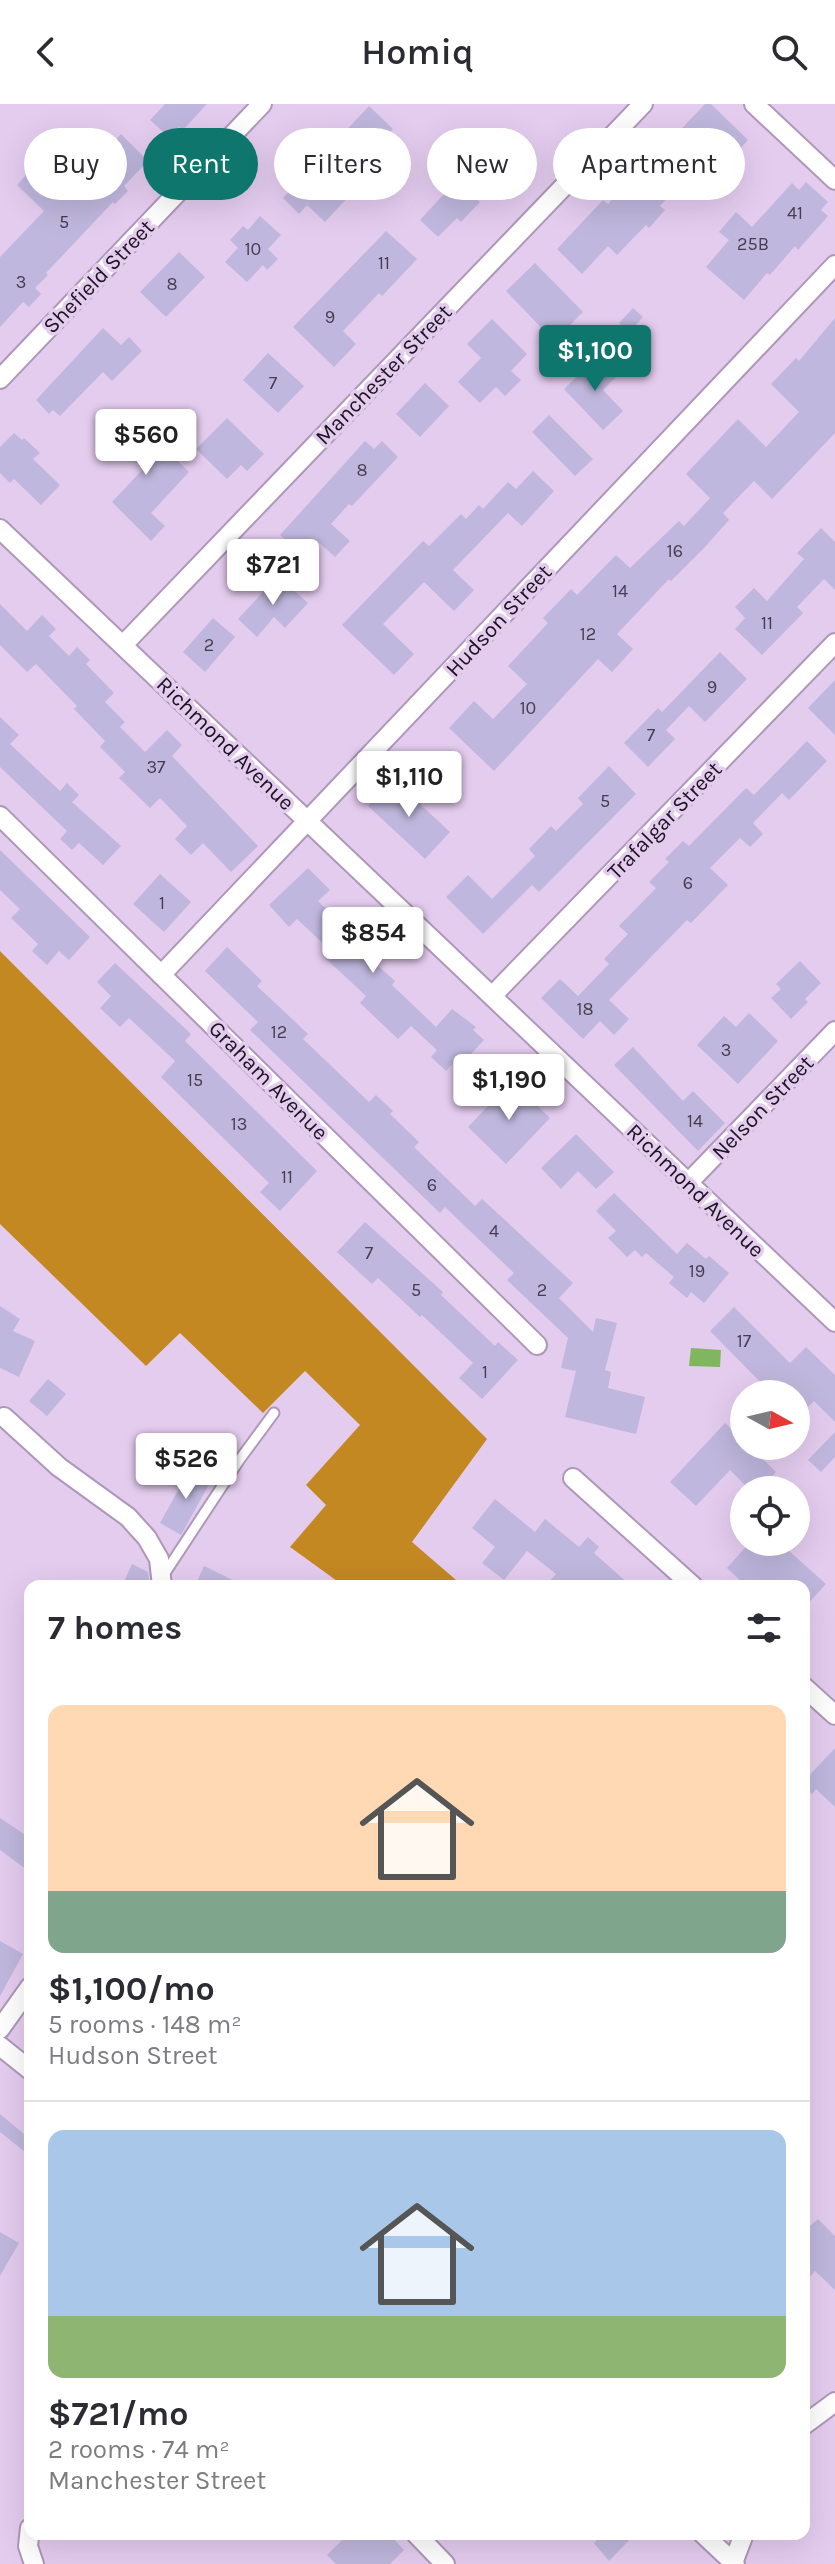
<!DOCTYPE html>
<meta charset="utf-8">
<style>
:root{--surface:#fff;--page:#f2f2f3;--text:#2b2b33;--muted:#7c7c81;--line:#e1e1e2;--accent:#0f766e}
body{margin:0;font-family:Karla,sans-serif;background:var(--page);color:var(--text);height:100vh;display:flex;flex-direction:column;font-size:30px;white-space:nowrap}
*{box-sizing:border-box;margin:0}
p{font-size:26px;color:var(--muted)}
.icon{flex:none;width:44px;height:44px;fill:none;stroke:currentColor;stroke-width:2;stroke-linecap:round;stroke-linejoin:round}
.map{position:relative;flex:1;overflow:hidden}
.sheet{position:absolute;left:24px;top:1476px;width:786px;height:960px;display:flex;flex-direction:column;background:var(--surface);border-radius:16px;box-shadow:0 8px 32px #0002}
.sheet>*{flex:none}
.guide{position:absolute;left:24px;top:24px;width:788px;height:72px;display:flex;gap:16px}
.needle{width:52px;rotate:98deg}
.fabs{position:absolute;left:730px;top:1276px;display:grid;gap:16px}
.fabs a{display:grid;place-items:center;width:80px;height:80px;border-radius:50%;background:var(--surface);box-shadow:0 8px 32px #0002;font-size:40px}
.price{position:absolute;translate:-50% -68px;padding:0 18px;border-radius:8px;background:#fff;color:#222;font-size:26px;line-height:52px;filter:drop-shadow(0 2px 4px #0008)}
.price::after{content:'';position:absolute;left:50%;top:48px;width:24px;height:18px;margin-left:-12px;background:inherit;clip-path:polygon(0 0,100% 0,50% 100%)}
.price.active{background:var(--accent);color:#fff}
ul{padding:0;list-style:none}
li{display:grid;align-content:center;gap:16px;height:424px;padding:0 24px}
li+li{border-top:2px solid var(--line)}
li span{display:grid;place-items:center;height:248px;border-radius:16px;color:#555}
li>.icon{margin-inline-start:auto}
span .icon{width:144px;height:144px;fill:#fffc;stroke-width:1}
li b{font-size:34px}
h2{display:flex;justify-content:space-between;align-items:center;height:96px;padding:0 24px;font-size:34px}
.chip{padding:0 28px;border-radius:36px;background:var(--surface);box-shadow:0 8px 32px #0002;font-size:28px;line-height:72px}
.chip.active{background:var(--accent);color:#fff}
header{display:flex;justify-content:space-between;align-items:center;height:104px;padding:0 24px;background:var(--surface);font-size:36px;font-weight:600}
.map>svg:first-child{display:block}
.forest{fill:#c48823}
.water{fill:#80b65f}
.building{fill:#bfb7dd}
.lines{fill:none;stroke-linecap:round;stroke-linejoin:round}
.service-casing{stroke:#ae97b9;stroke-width:13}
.minor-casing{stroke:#ae97b9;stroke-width:22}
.service{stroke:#fff;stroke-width:9}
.minor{stroke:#fff;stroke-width:18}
.labels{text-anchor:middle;stroke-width:7;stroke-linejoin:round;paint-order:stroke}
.number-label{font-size:18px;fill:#453d4f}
.street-label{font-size:22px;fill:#1c1420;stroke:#e4ccef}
</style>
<header><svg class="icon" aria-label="back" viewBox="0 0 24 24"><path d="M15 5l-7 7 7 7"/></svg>Homiq<svg class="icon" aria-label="search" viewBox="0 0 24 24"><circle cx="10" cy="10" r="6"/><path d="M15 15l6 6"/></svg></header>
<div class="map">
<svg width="835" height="2460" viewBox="0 0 835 2460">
<rect width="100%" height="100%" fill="#e4ccef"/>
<!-- forest -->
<path class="forest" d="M0 847 487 1335 412 1438 463 1482H344L290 1443 326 1401 306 1381 360 1321 305 1267 263 1309 180 1229 146 1262 0 1120Z"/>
<!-- water -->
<path class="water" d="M691 1244 721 1246 720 1263 689 1262Z"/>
<!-- building -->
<path class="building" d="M165 0H207L183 26 179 23 170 34 150 16Z
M705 0H711L748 36 734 51 717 35 690 64 692 66 660 102 665 106 649 124 646 121 617 151 608 142 582 170 557 145 603 96 608 100 662 39 665 42Z
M369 2 393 25 341 79 352 89 325 118 307 101 299 110 283 94Z
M121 30 148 57 124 82 128 87 115 100 113 98 46 169 48 171 35 184 41 190 29 203 23 198 0 223V153L44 107 17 81 41 54 79 90 108 59 101 52Z
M457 76 480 98 461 118 457 114 438 133 420 116Z
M806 78 828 98 821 106 828 112 798 146 795 142 770 171 767 169 744 196 706 163 729 136 719 128 736 108 752 123 792 79 799 86Z
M260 112 281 131 268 145 278 155 267 166 263 161 247 178 225 158 238 144 230 136 243 122 248 126Z
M386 127 417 155 382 192 379 189 343 227 356 240 334 263 293 223Z
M179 148 205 173 166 213 140 188Z
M535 159 583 208 554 237 506 187Z
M633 204 643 213 629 228 619 219Z
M835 214V329L772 395 754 377 723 409 729 416 705 443 671 477 669 475 617 530 633 545 612 568 598 555 494 667 449 624 474 597 493 615 527 580 508 562 548 519 543 514 571 485 577 491 616 451 630 464 679 417 684 422 710 394 686 370 738 315 766 343 799 308 771 280 796 254 799 257Z
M492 215 527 250 511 267 521 276 505 292 496 283 480 299 458 278 481 254 467 240Z
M103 224 121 241 129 233 142 247 112 277 103 268 60 312 53 306 49 310 36 296Z
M268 249 304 282 278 309 243 276Z
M598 252 617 272 603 286 623 307 603 326 564 285Z
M425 279 449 302 420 333 396 310Z
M119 308 148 336 152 332 189 368 151 409 165 422 151 437 112 398 145 363 105 323Z
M549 311 593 355 575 372 532 328Z
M227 314 264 350 247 367 241 361 227 375 196 345Z
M14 329 22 336 24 334 40 349 33 355 60 381 41 401 14 375 10 379 0 369V343Z
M365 337 374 345 382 337 398 353 352 402 349 400 331 420 350 437 335 453 316 436 302 451 280 431Z
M533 367 554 387 522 422 508 409 453 466 474 486 454 507 424 478 383 520 414 550 394 571 342 521 423 437 429 442 461 410 466 415 479 401 483 405 508 378 516 385Z
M821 424 835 438V486L824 475 797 503 803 509 762 551 735 525 745 514 735 503 754 484 767 497 804 455 797 449Z
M278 472 308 499 285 524 274 513 257 533 238 515Z
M0 500 27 527 42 511 56 525 49 532 69 552 77 543 90 556 86 560 114 589 105 598 125 618 120 623 145 648 167 626 182 641 172 652 258 742 231 768 203 739 191 751 175 735 187 722 160 694 150 704 119 674 125 668 100 643 105 637 74 605 77 602 36 560 27 568 0 541Z
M213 514 235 533 205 568 183 548Z
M720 548 747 575 705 618 689 602 666 626 675 635 648 663 624 639 658 604 662 608Z
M835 576V631L808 604Z
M0 613 19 631 10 640 60 687 67 679 79 691 72 698 121 742 103 761 79 739 72 746 60 735 67 727 0 663Z
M807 637 827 657 789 696 782 689 753 719 763 730 750 743 740 734 710 764 728 781 691 819 687 816 609 896 629 915 614 931 600 917 583 935 541 894 560 875 578 892 609 860 604 855 628 830 619 822 656 784 649 778 669 758 665 755 683 737 689 742 746 684 754 691Z
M609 662 636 690 539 788 532 781 483 830 446 793 468 771 492 795 535 752 529 745 551 722 556 727 583 700 578 694Z
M393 675 450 728 425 755 368 702Z
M0 746 90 833 69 856 59 847 47 861 32 847 38 840 11 814 20 805 0 786Z
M308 764 330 786 318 797 373 850 369 854 395 877 392 881 436 923 452 905 476 923 473 926 484 936 457 965 452 960 446 967 431 953 437 946 411 922 398 935 360 899 366 892 323 852 329 845 297 815 289 823 269 801Z
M160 770 191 798 164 828 133 800Z
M227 843 262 877 257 882 308 930 303 935 369 998 376 991 393 1007 390 1010 419 1038 414 1043 475 1102 482 1095 573 1179 559 1194 593 1228 596 1214 617 1219 605 1266 611 1268 608 1284 645 1293 636 1330 565 1313 576 1267 561 1264 568 1234 507 1176 514 1169 445 1103 440 1109 250 926 258 918 205 867Z
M800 857 821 879 805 895 808 898 791 915 771 894 781 885 776 880Z
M115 859 191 930 185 937 317 1067 280 1107 260 1088 269 1079 161 973 175 957 129 914 120 923 100 904 111 892 97 878Z
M749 909 778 937 738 980 697 941 724 912 736 923Z
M633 943 683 997 693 987 725 1019 698 1047 614 961Z
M512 977 550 1014 506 1060 468 1023Z
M576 1030 614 1068 596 1085 578 1067 561 1085 541 1064Z
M614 1089 677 1150 687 1139 706 1155 709 1152 729 1169 704 1199 691 1188 687 1194 669 1179 674 1173 646 1149 642 1153 635 1146 627 1153 608 1134 616 1127 596 1107Z
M365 1118 443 1188 441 1191 495 1242 498 1238 518 1256 482 1295 459 1274 473 1259 422 1211 420 1213 378 1174 372 1180 337 1148Z
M0 1202 20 1215 13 1227 35 1237 19 1273 0 1264Z
M734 1203 790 1259 806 1243 835 1271V1318L814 1297 807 1304 796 1294V1290H772L710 1227Z
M48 1275 66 1290 47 1312 29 1297Z
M725 1319 744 1337V1342H750L776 1368 759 1386H750L730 1366 696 1402 670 1378Z
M835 1328V1353L821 1368 808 1356Z
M191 1363 212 1375 181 1431 160 1419Z
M495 1395 535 1428 545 1415 579 1443 588 1433 599 1443 594 1449 631 1482H545L556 1470 527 1447 504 1476 482 1459 495 1443 472 1424Z
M750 1438H758L770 1450 780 1439 826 1480 804 1504V1482H768L761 1476 755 1482H746L727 1464Z
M132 1460 148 1468 150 1482H122Z
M204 1462 245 1482H195Z
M835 1644V1703L816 1685 812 1690 804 1683V1677Z
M0 1714 30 1734V1768L0 1746Z
M0 1837 23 1850 0 1892Z
M0 2010 30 2035V2052L0 2028Z
M818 2115 835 2132V2186L815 2167 804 2179V2127Z
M0 2128 19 2139 0 2172Z
M348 2430H389L404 2446 390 2460H336L327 2451Z
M603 2430H635L609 2457 594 2439Z"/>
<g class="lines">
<defs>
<path id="service" d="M163 1472 240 1355 274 1309"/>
<path id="minor" d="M754 0 835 76
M0 275 262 0
M0 425 835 1218
M123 541 643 0
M0 712 537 1241
M161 871 835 161
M492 892 835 539
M688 1079 835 927
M4 1313 59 1363 128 1413 147 1434 159 1455 162 1482
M573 1374 693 1482
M804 1583 835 1611
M0 1925 30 1883
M0 1942 30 1966
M804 2321 835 2298
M30 2424 28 2442 34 2460
M416 2430 445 2460
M703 2430 735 2460
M733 2459 744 2430"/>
</defs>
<!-- service casing -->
<use href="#service" class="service-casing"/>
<!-- minor casing -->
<use href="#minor" class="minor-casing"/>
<!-- service -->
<use href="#service" class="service"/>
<!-- minor -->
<use href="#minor" class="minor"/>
</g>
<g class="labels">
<!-- number labels -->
<g class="number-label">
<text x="795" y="115">41</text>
<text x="64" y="124">5</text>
<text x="753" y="146">25B</text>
<text x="253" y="151">10</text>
<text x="384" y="165">11</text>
<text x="21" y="184">3</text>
<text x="172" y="186">8</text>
<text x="330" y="219">9</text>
<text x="273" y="285">7</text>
<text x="362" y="372">8</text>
<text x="675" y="453">16</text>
<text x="620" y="493">14</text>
<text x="767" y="525">11</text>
<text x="588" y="536">12</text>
<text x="209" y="547">2</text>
<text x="712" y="589">9</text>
<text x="528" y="610">10</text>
<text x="651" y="637">7</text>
<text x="156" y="669">37</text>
<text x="605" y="703">5</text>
<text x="688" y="785">6</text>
<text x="162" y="805">1</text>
<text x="585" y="911">18</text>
<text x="279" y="934">12</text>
<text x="726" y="952">3</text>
<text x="195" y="982">15</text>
<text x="695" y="1023">14</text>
<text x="239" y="1026">13</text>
<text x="287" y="1079">11</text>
<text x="432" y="1087">6</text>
<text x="494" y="1133">4</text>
<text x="369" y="1155">7</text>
<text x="697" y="1173">19</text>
<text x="416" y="1192">5</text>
<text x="542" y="1192">2</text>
<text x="744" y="1243">17</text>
<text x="485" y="1274">1</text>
</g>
<!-- street labels -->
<g class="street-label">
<text transform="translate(98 172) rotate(-46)" y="8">Shefield Street</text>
<text transform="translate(383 270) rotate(-46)" y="8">Manchester Street</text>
<text transform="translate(498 516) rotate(-47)" y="8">Hudson Street</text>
<text transform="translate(226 639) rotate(44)" y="8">Richmond Avenue</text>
<text transform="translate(664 716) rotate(-46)" y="8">Trafalgar Street</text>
<text transform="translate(269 976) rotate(45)" y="8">Graham Avenue</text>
<text transform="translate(762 1003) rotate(-46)" y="8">Nelson Street</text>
<text transform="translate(696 1086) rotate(44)" y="8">Richmond Avenue</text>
</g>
</g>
</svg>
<div class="fabs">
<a><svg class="needle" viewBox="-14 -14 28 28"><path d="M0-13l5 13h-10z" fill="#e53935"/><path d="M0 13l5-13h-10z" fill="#7c7c81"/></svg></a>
<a><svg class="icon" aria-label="locate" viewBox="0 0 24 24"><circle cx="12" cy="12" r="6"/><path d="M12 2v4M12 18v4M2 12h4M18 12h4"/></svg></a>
</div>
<b class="price active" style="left:595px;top:289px">$1,100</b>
<b class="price" style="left:146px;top:373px">$560</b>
<b class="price" style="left:273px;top:503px">$721</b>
<b class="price" style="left:409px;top:715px">$1,110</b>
<b class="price" style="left:373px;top:871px">$854</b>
<b class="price" style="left:509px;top:1018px">$1,190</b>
<b class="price" style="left:186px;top:1397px">$526</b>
<div class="guide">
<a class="chip">Buy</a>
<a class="chip active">Rent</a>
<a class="chip">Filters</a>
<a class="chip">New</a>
<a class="chip">Apartment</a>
</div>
<section class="sheet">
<h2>7 homes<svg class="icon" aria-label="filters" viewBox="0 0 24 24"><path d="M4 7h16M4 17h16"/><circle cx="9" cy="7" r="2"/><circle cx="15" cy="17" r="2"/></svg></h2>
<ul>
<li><span style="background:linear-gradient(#ffd9b3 75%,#7fa58c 0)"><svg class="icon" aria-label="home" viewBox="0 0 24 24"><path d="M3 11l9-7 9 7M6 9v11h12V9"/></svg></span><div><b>$1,100/mo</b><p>5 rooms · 148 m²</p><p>Hudson Street</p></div></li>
<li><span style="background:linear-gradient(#a9c7e8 75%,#8fb573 0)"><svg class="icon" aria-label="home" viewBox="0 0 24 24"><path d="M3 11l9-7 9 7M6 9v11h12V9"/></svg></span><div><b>$721/mo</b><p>2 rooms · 74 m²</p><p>Manchester Street</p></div></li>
</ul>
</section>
</div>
